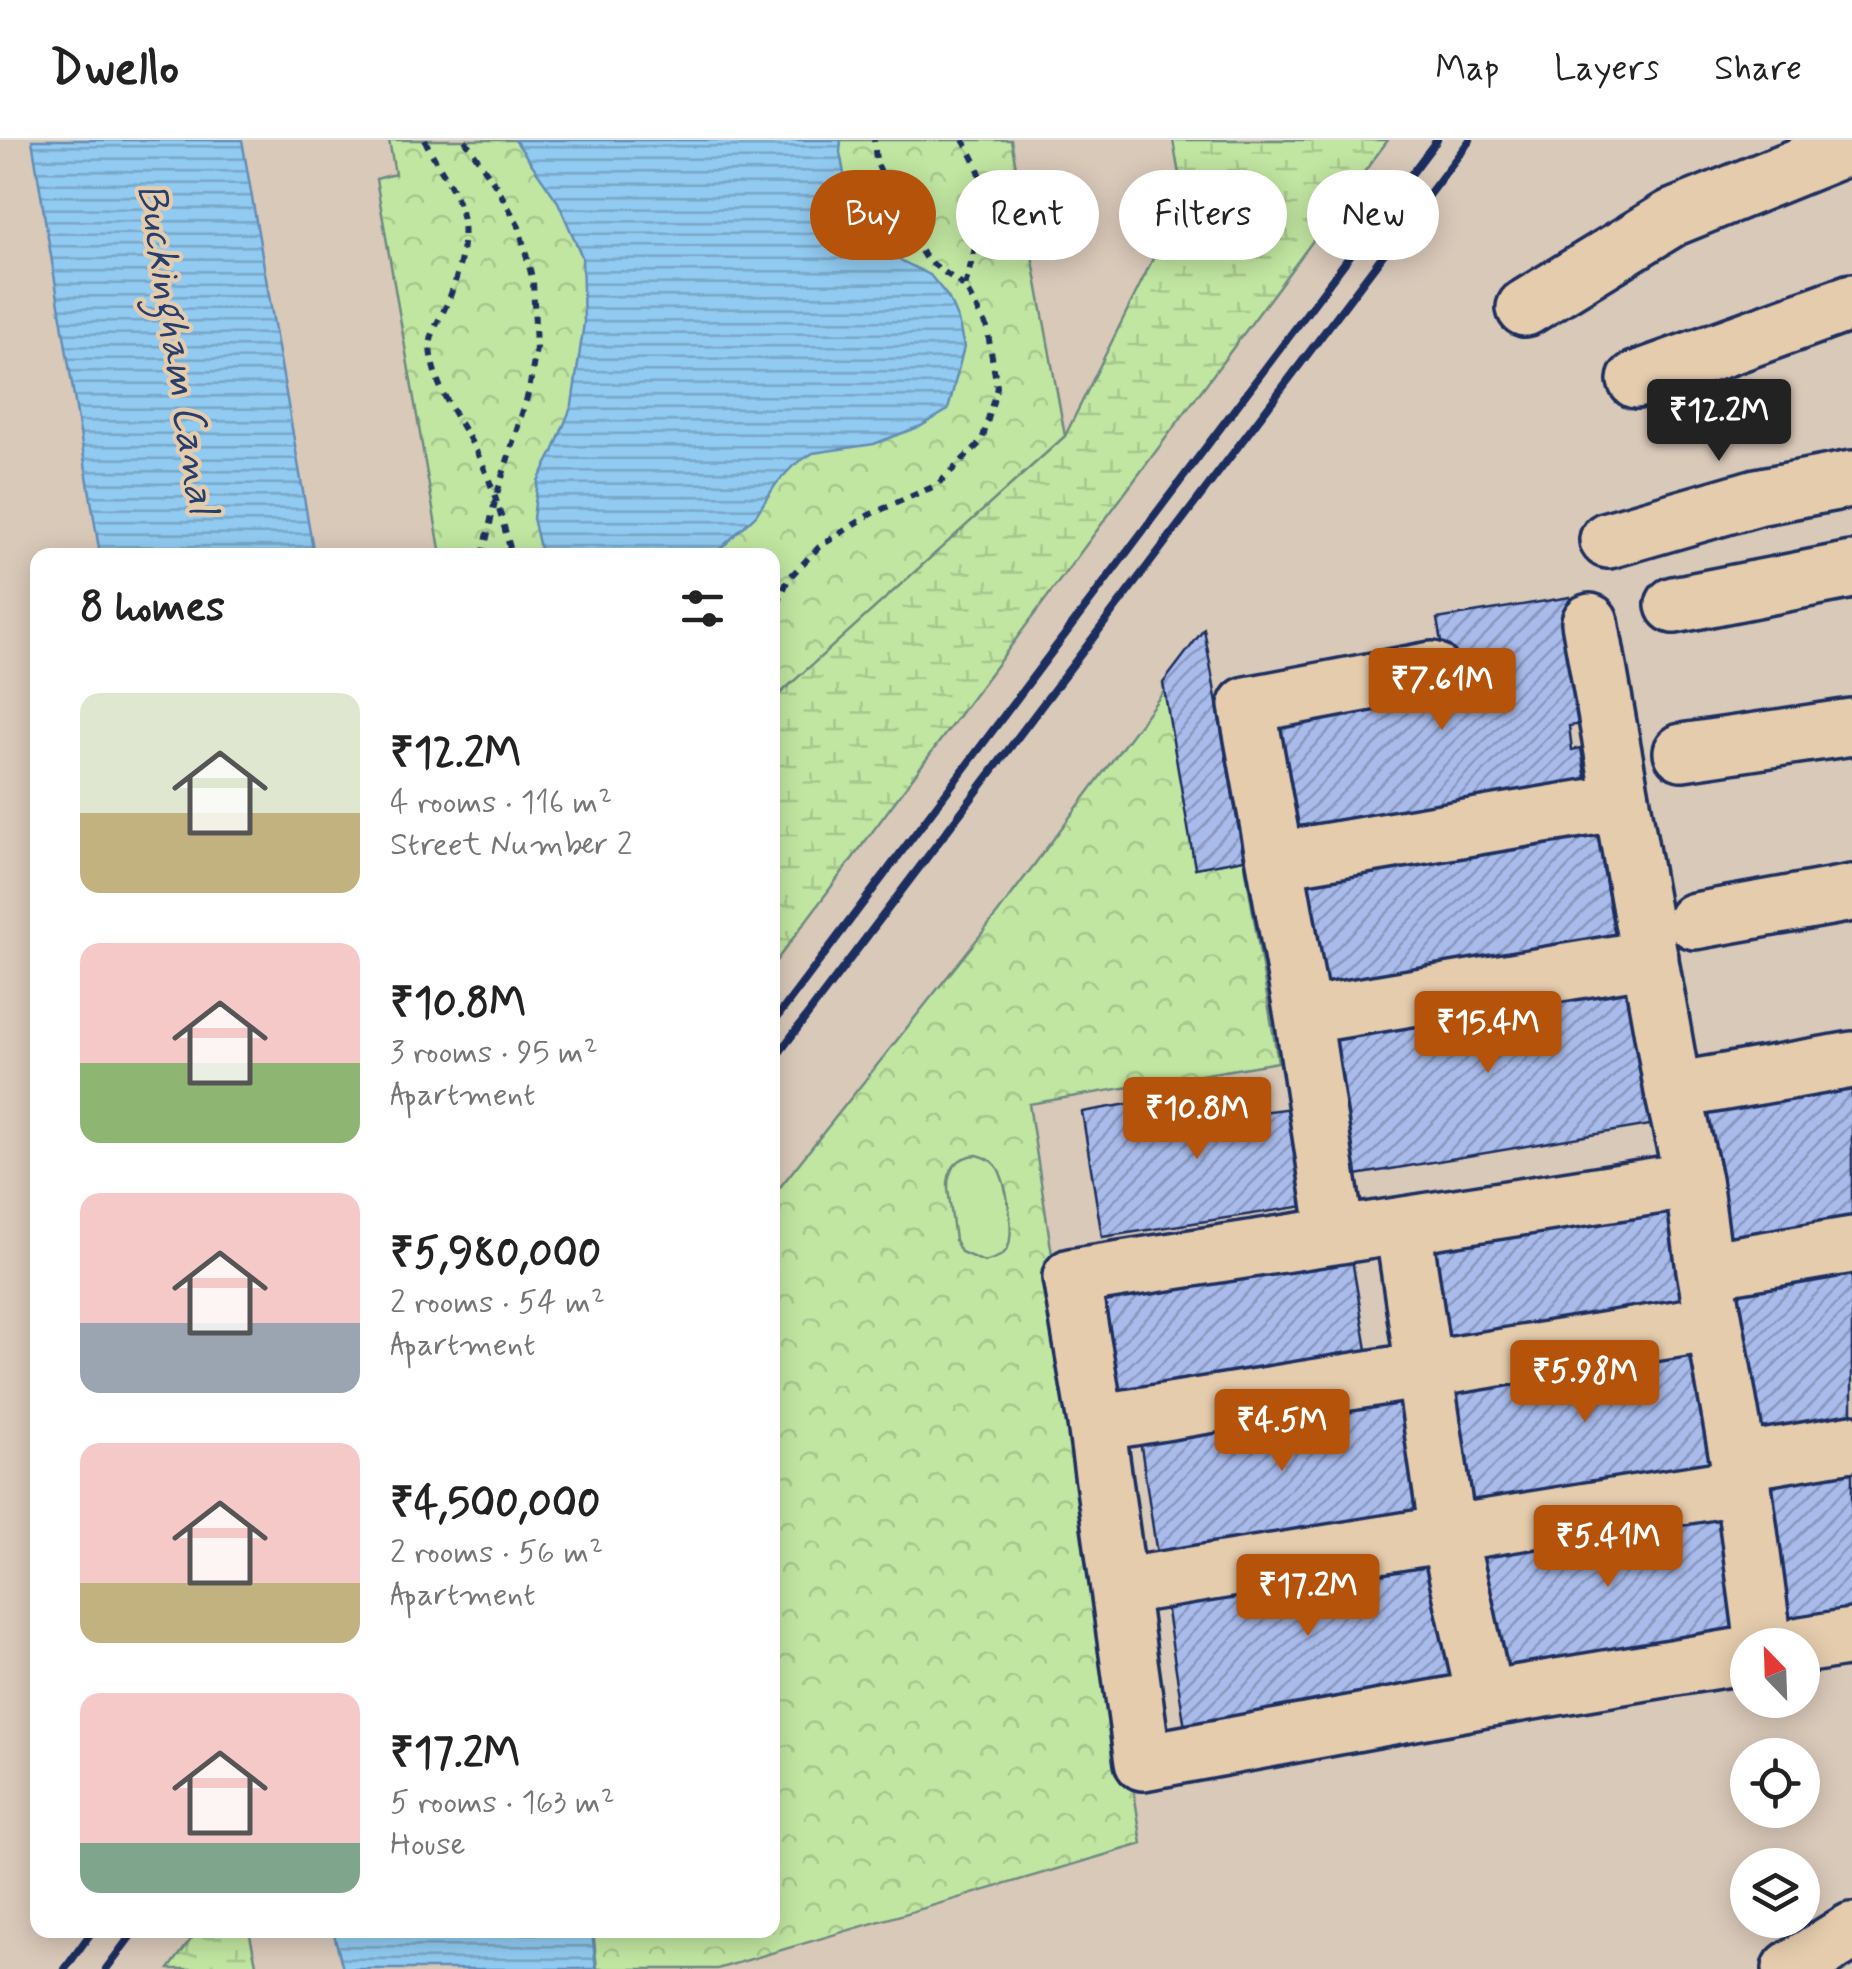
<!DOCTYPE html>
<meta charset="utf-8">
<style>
:root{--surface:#fff;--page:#f2f2f2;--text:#222;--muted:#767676;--line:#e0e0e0;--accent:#b45309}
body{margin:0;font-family:Mynerve,sans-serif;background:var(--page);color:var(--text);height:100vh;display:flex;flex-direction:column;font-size:38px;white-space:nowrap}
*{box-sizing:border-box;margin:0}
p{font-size:32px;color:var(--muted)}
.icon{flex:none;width:55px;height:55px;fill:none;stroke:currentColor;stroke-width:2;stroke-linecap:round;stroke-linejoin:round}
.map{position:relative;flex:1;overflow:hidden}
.sheet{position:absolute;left:30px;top:408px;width:750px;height:1390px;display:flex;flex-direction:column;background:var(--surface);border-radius:20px;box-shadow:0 5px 25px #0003}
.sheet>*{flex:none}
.banner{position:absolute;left:810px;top:30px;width:890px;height:90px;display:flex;gap:20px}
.needle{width:65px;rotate:337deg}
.buttons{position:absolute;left:1730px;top:1488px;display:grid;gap:20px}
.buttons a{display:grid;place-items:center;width:90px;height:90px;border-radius:50%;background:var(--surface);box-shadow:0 5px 25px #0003;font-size:50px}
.price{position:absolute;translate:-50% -85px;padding:0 22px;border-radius:10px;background:var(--accent);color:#fff;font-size:32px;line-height:65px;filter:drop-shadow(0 2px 5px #0008)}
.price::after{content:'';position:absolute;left:50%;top:60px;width:30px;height:22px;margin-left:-15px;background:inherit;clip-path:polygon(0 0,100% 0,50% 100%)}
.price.selected{background:#222;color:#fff}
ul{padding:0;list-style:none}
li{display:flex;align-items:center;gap:30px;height:250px;padding:0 50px}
li span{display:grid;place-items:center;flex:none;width:280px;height:200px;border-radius:20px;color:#555}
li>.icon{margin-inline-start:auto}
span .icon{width:120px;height:120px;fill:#fffc;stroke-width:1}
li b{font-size:42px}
h2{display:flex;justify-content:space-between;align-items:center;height:120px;padding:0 50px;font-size:42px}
.pill{padding:0 35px;border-radius:45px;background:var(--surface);box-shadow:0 5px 25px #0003;font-size:35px;line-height:90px}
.pill.selected{background:var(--accent);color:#fff}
header{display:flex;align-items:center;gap:60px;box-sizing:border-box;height:140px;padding:0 50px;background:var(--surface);border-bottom:2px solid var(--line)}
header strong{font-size:48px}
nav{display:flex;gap:55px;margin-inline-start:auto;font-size:35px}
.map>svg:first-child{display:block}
.wetland{fill:url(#wetland-marsh);stroke:#6e8a80;stroke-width:2.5}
.park{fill:url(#park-crowns);stroke:#6e8a80;stroke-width:2.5}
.pitch{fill:#c1e6a1;stroke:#6e8a80;stroke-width:2.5}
.water{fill:url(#water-rules);stroke:#628db6;stroke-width:2.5}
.building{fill:url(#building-hatch);stroke:#1b2f5e;stroke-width:2.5}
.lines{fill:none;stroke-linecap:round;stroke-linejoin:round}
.minor-casing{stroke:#1b2f5e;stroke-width:62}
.path{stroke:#1b2f5e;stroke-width:6;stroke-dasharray:8 8;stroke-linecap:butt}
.minor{stroke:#e5ccad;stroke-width:55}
.rail{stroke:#1b2f5e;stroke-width:8}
.labels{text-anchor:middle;stroke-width:8;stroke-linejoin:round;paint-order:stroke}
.water-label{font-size:42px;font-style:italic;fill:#273f6d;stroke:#e5ccad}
</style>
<header>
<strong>Dwello</strong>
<nav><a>Map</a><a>Layers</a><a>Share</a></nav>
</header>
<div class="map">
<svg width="1852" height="1829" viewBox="0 0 1852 1829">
<defs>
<pattern id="wetland-marsh" width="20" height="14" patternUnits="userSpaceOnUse" patternTransform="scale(2.5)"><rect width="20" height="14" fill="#c1e6a1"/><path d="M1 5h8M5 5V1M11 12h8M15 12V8" fill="none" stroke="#a5c68d"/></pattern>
<pattern id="park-crowns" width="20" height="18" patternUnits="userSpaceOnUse" patternTransform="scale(2.5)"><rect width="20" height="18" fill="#c1e6a1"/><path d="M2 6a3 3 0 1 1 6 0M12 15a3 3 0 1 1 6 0" fill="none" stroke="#a5c68d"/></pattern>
<pattern id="water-rules" width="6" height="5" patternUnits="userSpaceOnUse" patternTransform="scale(2.5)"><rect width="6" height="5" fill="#92cbf1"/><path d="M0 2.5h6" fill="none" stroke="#76a5c6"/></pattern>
<pattern id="building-hatch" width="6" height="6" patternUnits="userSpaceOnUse" patternTransform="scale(2.5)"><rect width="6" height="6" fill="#a9bbea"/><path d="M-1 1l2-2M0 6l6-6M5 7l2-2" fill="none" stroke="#8998c1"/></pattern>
</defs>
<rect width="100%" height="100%" fill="#d9c9b9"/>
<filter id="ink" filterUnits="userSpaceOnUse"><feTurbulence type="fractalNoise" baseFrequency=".01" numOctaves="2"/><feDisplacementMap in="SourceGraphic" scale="20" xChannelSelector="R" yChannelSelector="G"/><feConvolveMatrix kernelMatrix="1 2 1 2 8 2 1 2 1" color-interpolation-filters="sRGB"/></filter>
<g filter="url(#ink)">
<!-- wetland -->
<path class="wetland" d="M1173 0H1388L773 825 772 560 1065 296 1183 58Z
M198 1790H249L257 1829H169Z"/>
<!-- park -->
<path class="park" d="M389 0H1011L1065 296 773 560 772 415H441L376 39 395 34Z
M1165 550 1196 728 1244 719 1278 922 1029 964 1142 1704 717 1829H597L593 1790H772L773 1056 998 773Z"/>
<!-- pitch -->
<path class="pitch" d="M977 1015C986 1017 992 1020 997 1027 1007 1041 1017 1099 1005 1112 1000 1118 991 1120 984 1122L961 1112 955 1100 948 1049C947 1029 958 1016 977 1015Z"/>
<!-- water -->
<path class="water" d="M32 0H242L314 415H100Z
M515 0H841L840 12 848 56 869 93 902 121 930 135 948 157 958 180 964 207 948 270 921 286 874 304 813 313 794 325 776 344 756 375 714 415H545L540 408 533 378 538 341 553 312 572 265 584 183 582 117 558 62Z
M333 1790H592L596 1829H343Z"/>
<!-- building -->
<path class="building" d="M1570 457 1590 583 1569 586 1572 610 1581 608 1588 653 1284 704 1263 574 1448 543 1437 479Z
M1204 489 1244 719 1195 728 1163 543Z
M1595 679 1617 809 1314 861 1292 732Z
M1631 835 1656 984 1344 1037 1319 888Z
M1852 934V1087L1716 1108 1692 960Z
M1226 947 1230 976 1308 966 1324 1063 1102 1097 1082 972Z
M1683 1058 1700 1175 1434 1217 1416 1100Z
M1350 1107 1371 1234 1103 1276 1091 1156Z
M1852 1122V1287L1755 1302 1727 1142Z
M1709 1196 1729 1332 1462 1373 1440 1238Z
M1406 1245 1427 1381 1158 1422 1138 1286Z
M1852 1320V1472L1781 1483 1757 1334Z
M1732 1361 1753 1497 1484 1539 1464 1403Z
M1432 1410 1453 1546 1185 1588 1164 1452Z"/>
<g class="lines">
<defs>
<path id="minor" d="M1525 168 1672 78 1852 5
M1636 240 1852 162
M1608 400 1757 357 1852 339
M1674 465 1852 430
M1590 482 1673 951 1693 1040 1705 1130 1743 1346 1764 1505
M1682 612 1852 587
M1275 720 1622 662
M1695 781 1852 753
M1303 876 1650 818
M1673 951 1852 920
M1693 1040 1071 1137 1096 1283 1143 1622 1485 1559 1748 1515
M1403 1086 1448 1393 1485 1559
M1336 1094 1303 876 1247 565 1432 530
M1705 1130 1852 1105
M1096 1283 1714 1183
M1739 1322 1852 1303
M1119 1447 1743 1346
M1802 1505 1852 1497
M1791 1829 1852 1791"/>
</defs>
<!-- minor casing -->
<use href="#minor" class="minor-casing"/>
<!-- path -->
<path class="path" d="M425 0C435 23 453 44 460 68 469 96 459 133 449 159 441 179 427 194 431 216 438 256 461 280 477 313 494 346 502 380 512 415
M465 0 497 47 519 87 533 141 536 208 529 251 496 357 483 415
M963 0C972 14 983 34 983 52 985 77 971 122 965 147
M772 479 788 439 819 407 869 375 937 345 982 301 997 247 987 188 965 147 926 119 905 86 876 21 874 0"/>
<!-- minor -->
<use href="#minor" class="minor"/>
<!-- rail -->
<path class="rail" d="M772 884 1437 0
M772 922 1470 0
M65 1829 93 1790
M106 1829 135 1790"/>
</g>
</g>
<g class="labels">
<!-- water labels -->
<g class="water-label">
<text transform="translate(179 208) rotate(81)" y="15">Buckingham Canal</text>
</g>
</g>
</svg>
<div class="buttons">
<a><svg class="needle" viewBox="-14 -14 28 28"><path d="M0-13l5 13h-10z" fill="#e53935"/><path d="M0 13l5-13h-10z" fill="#767676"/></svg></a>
<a><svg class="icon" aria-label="locate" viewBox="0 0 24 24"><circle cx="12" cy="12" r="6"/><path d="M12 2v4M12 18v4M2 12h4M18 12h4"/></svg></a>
<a><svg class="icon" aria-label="layers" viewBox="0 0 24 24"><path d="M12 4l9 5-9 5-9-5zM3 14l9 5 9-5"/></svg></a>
</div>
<b class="price selected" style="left:1719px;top:324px">₹12.2M</b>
<b class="price" style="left:1442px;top:593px">₹7.61M</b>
<b class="price" style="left:1488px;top:936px">₹15.4M</b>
<b class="price" style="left:1197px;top:1022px">₹10.8M</b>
<b class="price" style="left:1585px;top:1285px">₹5.98M</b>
<b class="price" style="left:1282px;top:1334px">₹4.5M</b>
<b class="price" style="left:1608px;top:1450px">₹5.41M</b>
<b class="price" style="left:1308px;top:1499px">₹17.2M</b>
<div class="banner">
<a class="pill selected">Buy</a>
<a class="pill">Rent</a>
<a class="pill">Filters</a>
<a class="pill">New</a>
</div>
<section class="sheet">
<h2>8 homes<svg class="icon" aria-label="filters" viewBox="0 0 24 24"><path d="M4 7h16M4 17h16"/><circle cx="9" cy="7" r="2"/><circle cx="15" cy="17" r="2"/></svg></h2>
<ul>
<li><span style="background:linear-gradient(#dfe7d0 60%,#c2b280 0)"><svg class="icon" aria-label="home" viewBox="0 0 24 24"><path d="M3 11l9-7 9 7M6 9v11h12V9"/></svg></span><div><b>₹12.2M</b><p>4 rooms · 116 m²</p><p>Street Number 2</p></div></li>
<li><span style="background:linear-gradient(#f6c9c9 60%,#8fb573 0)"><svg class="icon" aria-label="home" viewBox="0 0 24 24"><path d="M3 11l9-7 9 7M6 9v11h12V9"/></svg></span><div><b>₹10.8M</b><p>3 rooms · 95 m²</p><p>Apartment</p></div></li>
<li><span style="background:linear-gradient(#f6c9c9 65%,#9aa5b1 0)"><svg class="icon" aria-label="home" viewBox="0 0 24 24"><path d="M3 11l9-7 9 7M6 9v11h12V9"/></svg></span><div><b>₹5,980,000</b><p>2 rooms · 54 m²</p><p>Apartment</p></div></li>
<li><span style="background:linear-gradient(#f6c9c9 70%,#c2b280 0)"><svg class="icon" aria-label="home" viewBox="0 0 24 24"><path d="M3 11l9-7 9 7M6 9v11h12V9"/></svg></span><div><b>₹4,500,000</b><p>2 rooms · 56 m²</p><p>Apartment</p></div></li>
<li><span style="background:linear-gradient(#f6c9c9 75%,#7fa58c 0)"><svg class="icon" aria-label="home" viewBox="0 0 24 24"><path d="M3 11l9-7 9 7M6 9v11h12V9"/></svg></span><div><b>₹17.2M</b><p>5 rooms · 163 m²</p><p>House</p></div></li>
</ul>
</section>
</div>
